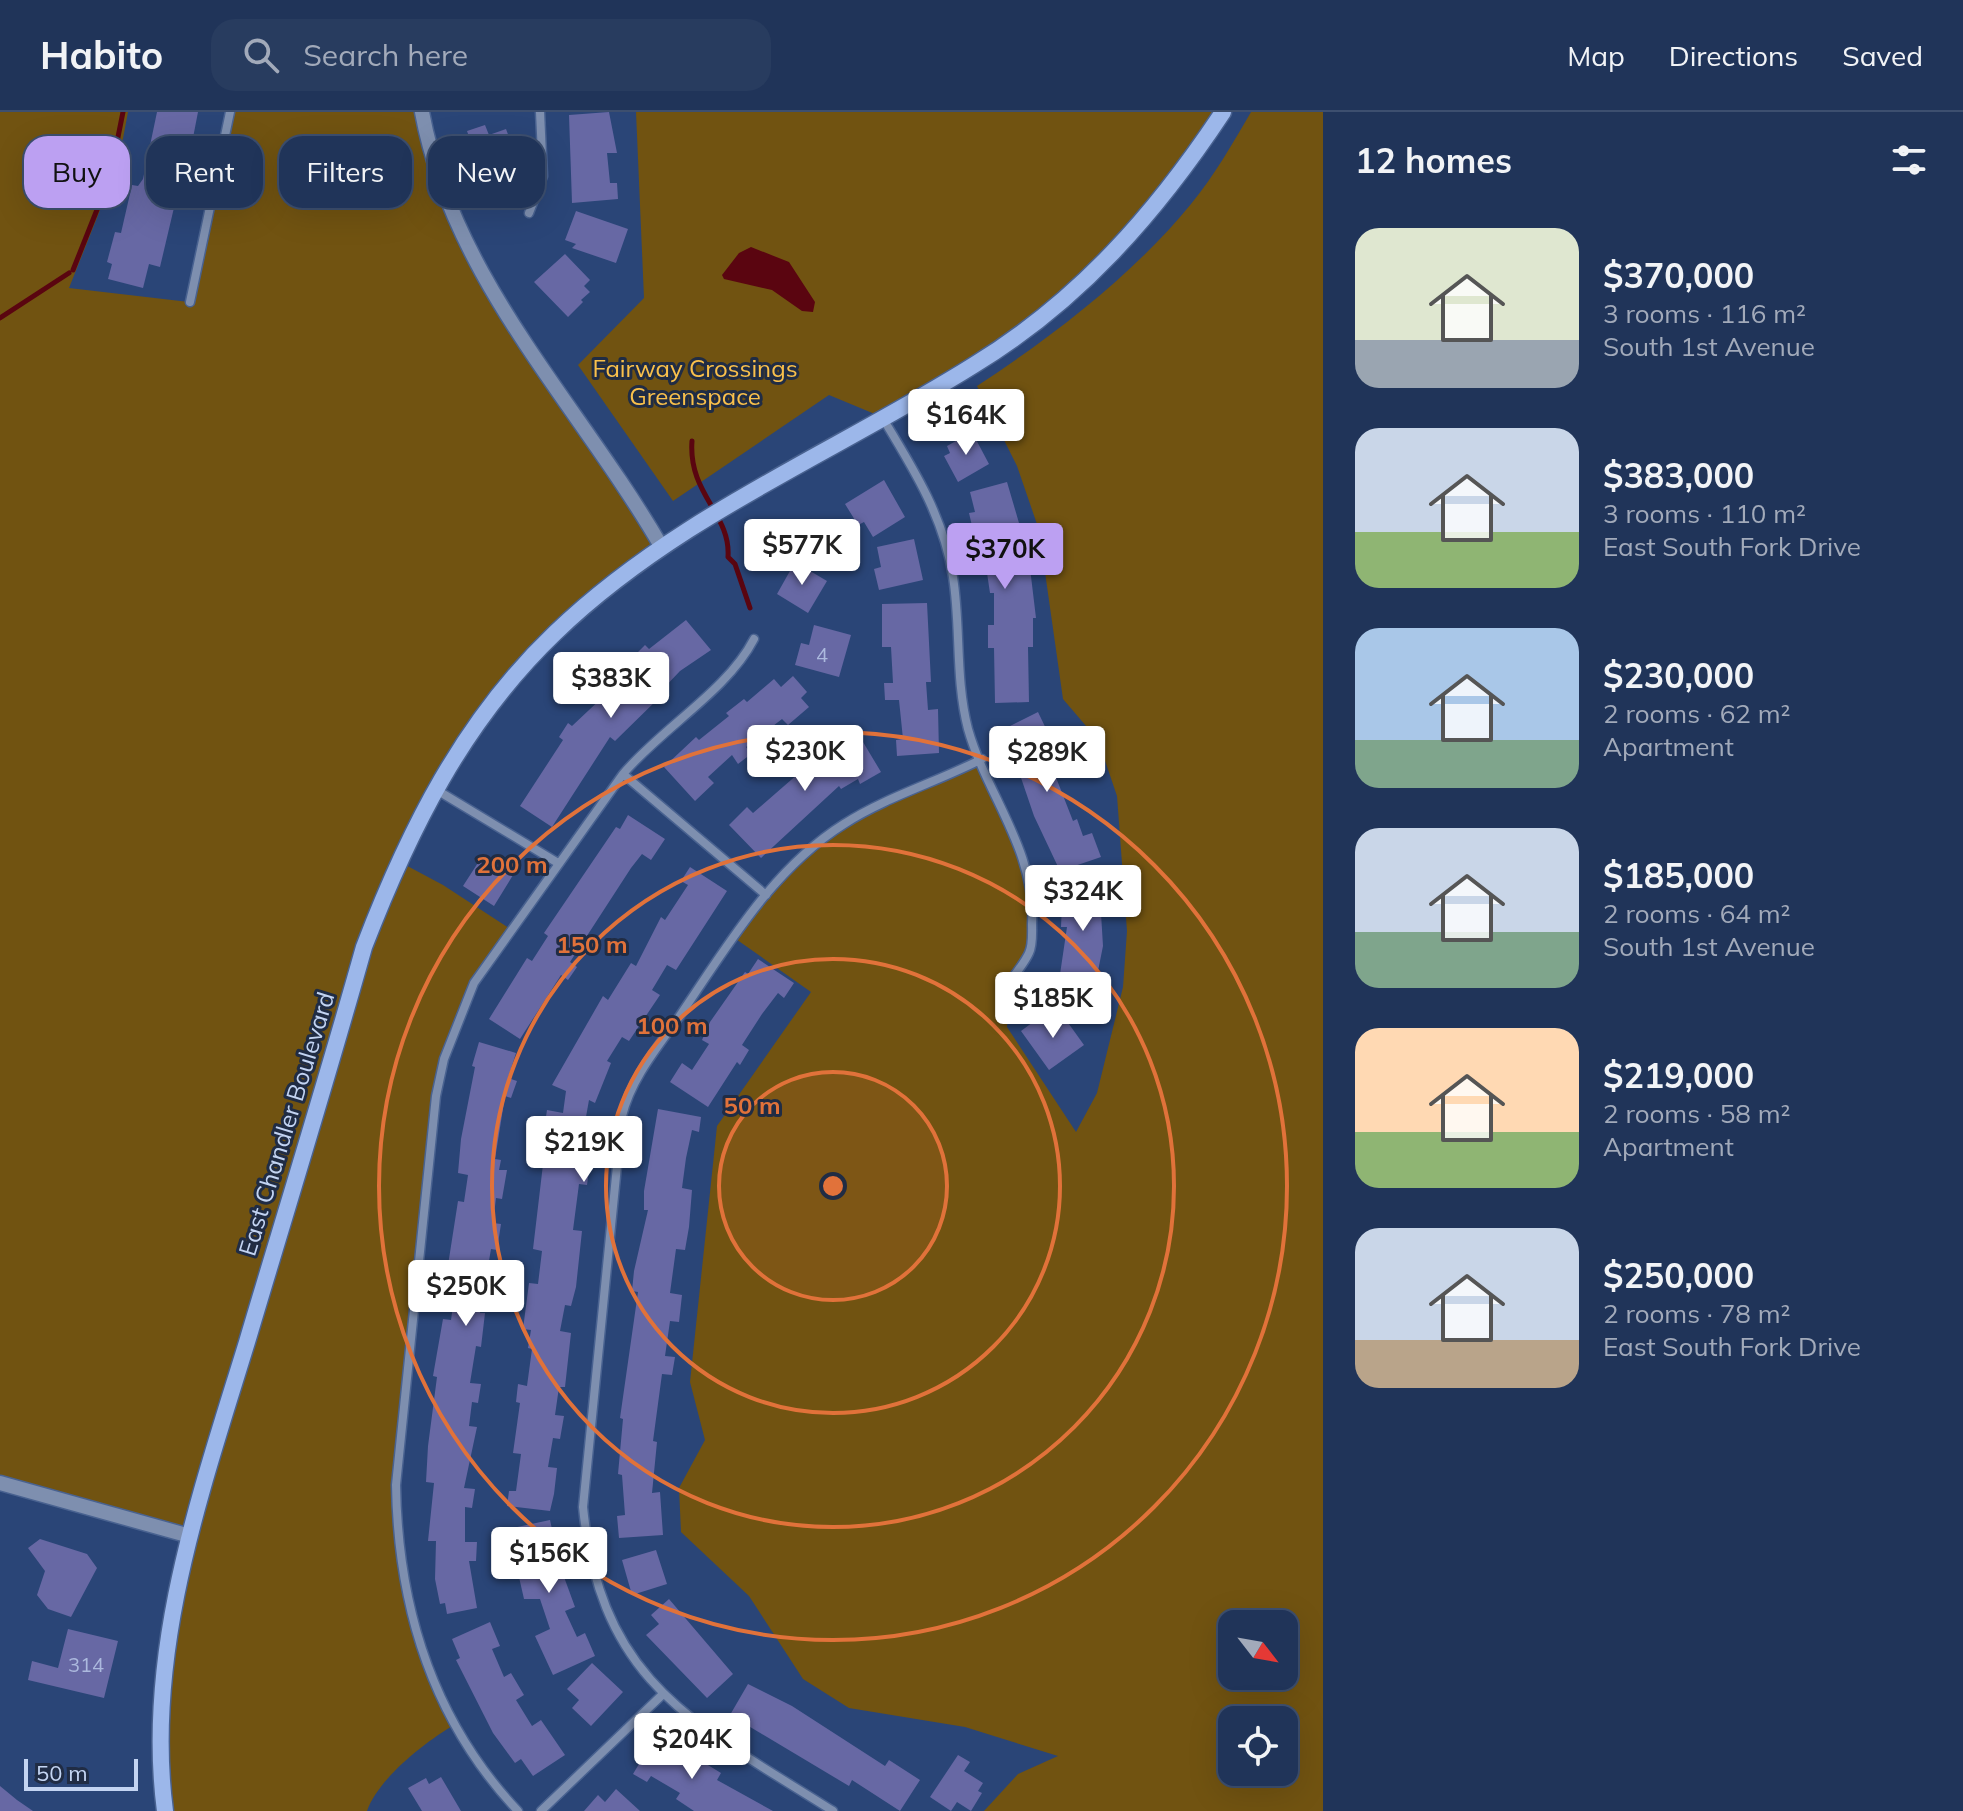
<!DOCTYPE html>
<meta charset="utf-8">
<style>
:root{--surface:#203459;--page:#283c5f;--text:#f1f3f6;--muted:#a2aaba;--line:#3d4f6f;--accent:#bca0f2}
body{margin:0;font-family:Mulish,sans-serif;background:var(--page);color:var(--text);height:100vh;display:flex;flex-direction:column;font-size:30px;white-space:nowrap}
*{box-sizing:border-box;margin:0}
p{font-size:26px;color:var(--muted)}
.icon{flex:none;width:44px;height:44px;fill:none;stroke:currentColor;stroke-width:2;stroke-linecap:round;stroke-linejoin:round}
.map{position:relative;flex:1;overflow:hidden}
.drawer{display:flex;flex-direction:column;background:var(--surface);width:640px}
.drawer>*{flex:none}
.top-card{position:absolute;left:24px;top:24px;width:760px;height:72px;display:flex;gap:16px}
.needle{width:52px;rotate:121deg}
.fabs{position:absolute;left:1218px;top:1498px;display:grid;gap:16px}
.fabs a{display:grid;place-items:center;width:80px;height:80px;border-radius:16px;background:var(--surface);box-shadow:0 8px 32px #0002,0 0 0 2px var(--line);font-size:40px}
.scale{position:absolute;left:24px;bottom:20px;width:114px;box-sizing:border-box;padding-left:8px;border:4px solid #c3d4f2;border-top:0;font-size:22px;line-height:28px;white-space:nowrap;color:#c3d4f2;-webkit-text-stroke:6px #202c44;paint-order:stroke}
.price{position:absolute;translate:-50% -68px;padding:0 18px;border-radius:8px;background:#fff;color:#222;font-size:26px;line-height:52px;filter:drop-shadow(0 2px 4px #0008)}
.price::after{content:'';position:absolute;left:50%;top:48px;width:24px;height:18px;margin-left:-12px;background:inherit;clip-path:polygon(0 0,100% 0,50% 100%)}
.price.current{background:var(--accent);color:#111}
ul{padding:0;list-style:none}
li{display:flex;align-items:center;gap:24px;height:200px;padding:0 32px}
li span{display:grid;place-items:center;flex:none;width:224px;height:160px;border-radius:24px;color:#555}
li>.icon{margin-inline-start:auto}
span .icon{width:96px;height:96px;fill:#fffc;stroke-width:1}
li b{font-size:34px}
h2{display:flex;justify-content:space-between;align-items:center;height:96px;padding:0 32px;font-size:34px}
.chip{padding:0 28px;border-radius:24px;background:var(--surface);box-shadow:0 8px 32px #0002,0 0 0 2px var(--line);font-size:28px;line-height:72px}
.chip.current{background:var(--accent);color:#111}
header{display:flex;align-items:center;gap:48px;box-sizing:border-box;height:112px;padding:0 40px;background:var(--surface);border-bottom:2px solid var(--line)}
header strong{font-size:38px}
nav{display:flex;gap:44px;margin-inline-start:auto;font-size:28px}
.search{width:560px;height:72px;background:var(--page);display:flex;align-items:center;gap:20px;box-sizing:border-box;padding:0 28px;border-radius:24px;color:var(--muted);font-size:30px}
main{display:flex;flex:1;min-height:0}
.map>svg:first-child{display:block}
.green{fill:#715311;fill-rule:evenodd}
.water{fill:#5a0510}
.lines{fill:none;stroke-linecap:round;stroke-linejoin:round}
.stream{stroke:#5a0510;stroke-width:5}
.building{fill:#6768a4}
.minor-casing{stroke:#496290;stroke-width:11}
.tertiary-casing{stroke:#496290;stroke-width:17}
.secondary-casing{stroke:#496290;stroke-width:19}
.minor{stroke:#7e8faf;stroke-width:8}
.tertiary{stroke:#7e8faf;stroke-width:14}
.secondary{stroke:#9cb7ea;stroke-width:16}
.ring{fill:none;stroke:#e1723a;stroke-width:4}
.labels{text-anchor:middle;stroke-width:6;stroke-linejoin:round;paint-order:stroke}
.number-label{font-size:20px;fill:#acb9de}
.park-label{font-size:24px;fill:#f9c04b;stroke:#202c44}
.street-label{font-size:24px;fill:#c3d4f2;stroke:#202c44}
.centre{fill:#e1723a;stroke:#202c44;stroke-width:4}
.ring-label{font-size:24px;text-anchor:middle;font-weight:bold;fill:#e1723a;stroke:#202c44;stroke-width:6;stroke-linejoin:round;paint-order:stroke}
</style>
<header>
<strong>Habito</strong>
<div class="search"><svg class="icon" aria-label="search" viewBox="0 0 24 24"><circle cx="10" cy="10" r="6"/><path d="M15 15l6 6"/></svg>Search here</div>
<nav><a>Map</a><a>Directions</a><a>Saved</a></nav>
</header>
<main>
<div class="map">
<svg width="1323" height="1699" viewBox="0 0 1323 1699">
<rect width="100%" height="100%" fill="#2a4577"/>
<!-- green -->
<path class="green" d="M0 0H128L118 53 69 176 189 190 230 0H422L465 132 661 434 502 578 398 749 443 773 512 818 474 871 444 947 396 1373 397 1414 416 1518 454 1613C425 1630 378 1667 367 1699H165L163 1602 190 1425 0 1371Z
M636 0H1223L1178 68 1032 212 882 305 829 283 673 389 578 253 644 186Z
M1251 0H1323V1699H984L1018 1662 1058 1644 965 1615 849 1596 803 1567 749 1484 681 1420 679 1376 705 1328 690 1270 717 1014 811 880 733 825 766 783 845 711 982 647 1028 760 1031 839 1012 867 1007 915 1076 1020 1097 981 1123 875 1127 819 1117 684 1098 628 1063 587 1039 418 1017 354 977 274C1052 225 1134 162 1191 92 1214 64 1233 31 1251 0ZM1232 1512H1284V1564H1232ZM1232 1608H1284V1660H1232Z"/>
<!-- water -->
<path class="water" d="M751 135 789 150 815 190 813 200 802 199 772 178 724 167 722 163 739 141Z"/>
<g class="lines">
<!-- stream -->
<path class="stream" d="M73 158 110 65 123 0
M0 206 69 161
M692 329C688 382 731 402 728 445L735 452 750 496"/>
</g>
<!-- building -->
<path class="building" d="M157 0H198L185 67 181 66 160 155 149 152 143 176 108 167 112 152 107 150 115 120 121 121 132 73 138 74 143 67Z
M609 0 617 41H607L610 71H617L618 87 572 91 569 3Z
M485 13 489 23 506 17 520 55 501 62 498 53 481 59 467 19Z
M576 99 628 117 616 151 572 136 576 132 565 128Z
M565 142 590 168 584 174 590 180 581 188 583 190 568 205 534 170Z
M972 320 989 352 958 370 944 344 950 341 947 334Z
M884 368 905 405 873 425 864 410 858 413 845 392Z
M1007 370 1019 411 1014 413 1021 457 1030 456 1036 506H1033V535H1028L1029 590 995 591 994 536H988V513H994V481H990L987 461H983L969 401 975 400 970 380Z
M914 427 923 468 879 478 874 457 881 455 877 435Z
M795 450 827 469 808 501 777 482Z
M927 491 931 570H926L928 598 938 597 939 641 897 644 896 628 903 627 899 588H885L884 571H893L891 535H882V492Z
M686 508 711 538 680 559 661 579 664 581 615 629 610 625 552 715 520 694 563 628 559 625 568 611 572 614 639 551 633 545 645 533 649 537Z
M814 513 851 523 839 565 795 553 801 531 809 533Z
M793 564 807 580 801 586 809 595 788 613 782 607 746 635 751 642 738 652 732 643 708 665 714 671 695 689 664 655 696 625 699 628 729 604 726 601 744 587 747 590 774 567 781 575Z
M1038 600 1049 623 1041 627 1073 709 1077 707 1083 724 1092 721 1101 745 1060 759 1034 704 1018 657 998 620Z
M857 620 881 660 860 672 858 667 841 677 839 674 761 746 729 713 747 695 753 701 799 661 794 655 806 645 809 648Z
M628 703 665 727 651 748 642 742 631 756 570 850 577 855 568 868 561 863 520 927 489 907 527 846 532 849 548 824 544 821 616 715 620 717Z
M483 743 513 763 494 794 463 774Z
M690 755 727 779 676 858 667 853 652 878 660 883 629 929 622 925 607 949 611 951 595 991 589 988 584 1016 593 1018 587 1050 590 1051 587 1073 579 1072 573 1118 582 1119 576 1175 571 1194 565 1193 560 1219 571 1221 565 1275H559L555 1303 564 1304 560 1327 553 1326 548 1355 557 1356 554 1382 550 1399 507 1394 509 1379H516L521 1342 513 1341 520 1291 516 1290 518 1272 527 1274 532 1237 528 1236 531 1218 523 1217 529 1171 538 1172 542 1139 533 1137 544 1044 548 1045 552 1020 544 1018 547 998 563 1001 566 979 552 973 603 884 608 888 631 851 636 854 661 805 665 808 688 773 681 769Z
M1107 768V785H1100L1103 834 1098 859 1107 861 1103 878 1059 869 1067 815H1061L1063 770Z
M758 847 794 871 784 886 778 881 762 902 742 933 749 938 740 953 737 950 708 995 670 970 682 951 692 958 709 932 702 928 710 910 745 860 748 862Z
M1061 901 1084 933 1049 958 1021 919 1041 904 1047 912Z
M479 930 516 941 508 966 517 969 511 986 505 984 495 1047 501 1048 499 1058H507L502 1087 496 1086 493 1111 501 1112 497 1138 491 1137 480 1201H485L481 1235 476 1234 470 1271 481 1272 478 1291 472 1290 469 1314 477 1315 464 1376 475 1377 472 1396 465 1395V1430H477L476 1449H469L477 1496 447 1502 445 1491 440 1492 435 1467 436 1429H428L434 1371 426 1370 428 1334 437 1265 433 1264 437 1241 443 1207 451 1208 455 1180 444 1179 458 1089 464 1090 468 1063 458 1061 461 1027 475 955 472 954Z
M658 997 701 1005 699 1020 692 1018 686 1046 682 1076 692 1078 689 1115 685 1138 676 1137 670 1181 682 1183 679 1210 670 1209 665 1244 675 1245 672 1263 662 1262 653 1329 657 1330 652 1381 660 1380 663 1423 619 1426 617 1404 625 1403 622 1363 618 1362 623 1307 620 1306 638 1180 632 1179 634 1159 648 1098H644V1079Z
M550 1408 560 1454 575 1495 565 1499 577 1525 585 1521 595 1544 553 1563 535 1524 550 1517 540 1487H524L508 1417Z
M40 1427 87 1442 97 1456 71 1505 48 1497 37 1483 45 1459 28 1436Z
M656 1438 667 1472 632 1483 622 1448Z
M669 1487 733 1562 707 1586 646 1523 659 1512 651 1503Z
M490 1510 500 1534 492 1537 504 1565 511 1561 524 1583 516 1588 532 1614 541 1608 565 1643 533 1664 521 1647 515 1651 493 1621 456 1548 460 1546 452 1527Z
M68 1517 118 1529 104 1586 28 1568 32 1549 58 1556Z
M592 1551 623 1580 591 1614 572 1596 579 1588 567 1577Z
M748 1572 792 1594 885 1654 889 1648 920 1668 900 1699 852 1668 849 1674 730 1603Z
M654 1627 672 1637 675 1633 721 1661 717 1668 773 1699H694L676 1687 680 1681 651 1664 647 1670 633 1662Z
M958 1643 970 1650 964 1659 983 1671 978 1679 982 1681 971 1699 957 1690 951 1699 930 1685Z
M441 1665 461 1699H422L408 1676 426 1666 429 1672Z
M0 1674 17 1688 33 1699H0Z
M616 1677 640 1699H584L598 1683 605 1690Z"/>
<g class="lines">
<defs>
<path id="minor" d="M529 101 543 64 540 0
M190 190 230 0
M882 305C913 356 944 405 953 465 961 515 955 567 968 617 987 684 1036 738 1032 812 1032 821 1033 833 1029 841 1025 850 1018 858 1012 867
M623 662 766 783
M435 677 558 751
M518 1699C432 1608 398 1496 396 1373L436 984 444 947 474 871 623 662C663 615 727 579 754 527
M541 1699 662 1583
M833 1699C696 1612 601 1573 583 1395L622 1004C631 967 657 936 679 905 726 836 772 757 844 712 886 685 937 670 982 647"/>
<path id="tertiary" d="M422 0C453 168 578 291 661 434
M0 1371 190 1424"/>
<path id="secondary" d="M165 1699C144 1540 201 1380 247 1230 286 1099 327 967 364 835 409 718 463 609 555 521 675 405 834 341 974 253 1079 189 1156 101 1223 0"/>
</defs>
<!-- minor casing -->
<use href="#minor" class="minor-casing"/>
<!-- tertiary casing -->
<use href="#tertiary" class="tertiary-casing"/>
<!-- secondary casing -->
<use href="#secondary" class="secondary-casing"/>
<!-- minor -->
<use href="#minor" class="minor"/>
<!-- tertiary -->
<use href="#tertiary" class="tertiary"/>
<!-- secondary -->
<use href="#secondary" class="secondary"/>
</g>
<!-- distance rings -->
<circle cx="833" cy="1074" r="114" fill="#e1723a" fill-opacity=".12"/>
<g class="ring">
<circle cx="833" cy="1074" r="114"/>
<circle cx="833" cy="1074" r="227"/>
<circle cx="833" cy="1074" r="341"/>
<circle cx="833" cy="1074" r="454"/>
</g>
<g class="labels">
<!-- number labels -->
<g class="number-label">
<text x="822" y="550">4</text>
<text x="86" y="1560">314</text>
</g>
<!-- park labels -->
<g class="park-label">
<text x="695" y="265">Fairway Crossings<tspan x="695" dy="28">Greenspace</tspan></text>
</g>
<!-- street labels -->
<g class="street-label">
<text transform="translate(287 1012) rotate(-73)" y="8">East Chandler Boulevard</text>
</g>
</g>
<circle cx="833" cy="1074" r="12" class="centre"/>
<g class="ring-label">
<text x="512" y="761">200 m</text>
<text x="592" y="841">150 m</text>
<text x="672" y="922">100 m</text>
<text x="752" y="1002">50 m</text>
</g>
</svg>
<div class="fabs">
<a><svg class="needle" viewBox="-14 -14 28 28"><path d="M0-13l5 13h-10z" fill="#e53935"/><path d="M0 13l5-13h-10z" fill="#a2aaba"/></svg></a>
<a><svg class="icon" aria-label="locate" viewBox="0 0 24 24"><circle cx="12" cy="12" r="6"/><path d="M12 2v4M12 18v4M2 12h4M18 12h4"/></svg></a>
</div>
<div class="scale">50 m</div>
<b class="price" style="left:966px;top:345px">$164K</b>
<b class="price" style="left:802px;top:475px">$577K</b>
<b class="price current" style="left:1005px;top:479px">$370K</b>
<b class="price" style="left:611px;top:608px">$383K</b>
<b class="price" style="left:805px;top:681px">$230K</b>
<b class="price" style="left:1047px;top:682px">$289K</b>
<b class="price" style="left:1083px;top:821px">$324K</b>
<b class="price" style="left:1053px;top:928px">$185K</b>
<b class="price" style="left:584px;top:1072px">$219K</b>
<b class="price" style="left:466px;top:1216px">$250K</b>
<b class="price" style="left:549px;top:1483px">$156K</b>
<b class="price" style="left:692px;top:1669px">$204K</b>
<div class="top-card">
<a class="chip current">Buy</a>
<a class="chip">Rent</a>
<a class="chip">Filters</a>
<a class="chip">New</a>
</div>
</div>
<section class="drawer">
<h2>12 homes<svg class="icon" aria-label="filters" viewBox="0 0 24 24"><path d="M4 7h16M4 17h16"/><circle cx="9" cy="7" r="2"/><circle cx="15" cy="17" r="2"/></svg></h2>
<ul>
<li><span style="background:linear-gradient(#dfe7d0 70%,#9aa5b1 0)"><svg class="icon" aria-label="home" viewBox="0 0 24 24"><path d="M3 11l9-7 9 7M6 9v11h12V9"/></svg></span><div><b>$370,000</b><p>3 rooms · 116 m²</p><p>South 1st Avenue</p></div></li>
<li><span style="background:linear-gradient(#c9d6e8 65%,#8fb573 0)"><svg class="icon" aria-label="home" viewBox="0 0 24 24"><path d="M3 11l9-7 9 7M6 9v11h12V9"/></svg></span><div><b>$383,000</b><p>3 rooms · 110 m²</p><p>East South Fork Drive</p></div></li>
<li><span style="background:linear-gradient(#a9c7e8 70%,#7fa58c 0)"><svg class="icon" aria-label="home" viewBox="0 0 24 24"><path d="M3 11l9-7 9 7M6 9v11h12V9"/></svg></span><div><b>$230,000</b><p>2 rooms · 62 m²</p><p>Apartment</p></div></li>
<li><span style="background:linear-gradient(#c9d6e8 65%,#7fa58c 0)"><svg class="icon" aria-label="home" viewBox="0 0 24 24"><path d="M3 11l9-7 9 7M6 9v11h12V9"/></svg></span><div><b>$185,000</b><p>2 rooms · 64 m²</p><p>South 1st Avenue</p></div></li>
<li><span style="background:linear-gradient(#ffd9b3 65%,#8fb573 0)"><svg class="icon" aria-label="home" viewBox="0 0 24 24"><path d="M3 11l9-7 9 7M6 9v11h12V9"/></svg></span><div><b>$219,000</b><p>2 rooms · 58 m²</p><p>Apartment</p></div></li>
<li><span style="background:linear-gradient(#c9d6e8 70%,#b9a48a 0)"><svg class="icon" aria-label="home" viewBox="0 0 24 24"><path d="M3 11l9-7 9 7M6 9v11h12V9"/></svg></span><div><b>$250,000</b><p>2 rooms · 78 m²</p><p>East South Fork Drive</p></div></li>
</ul>
</section>
</main>
